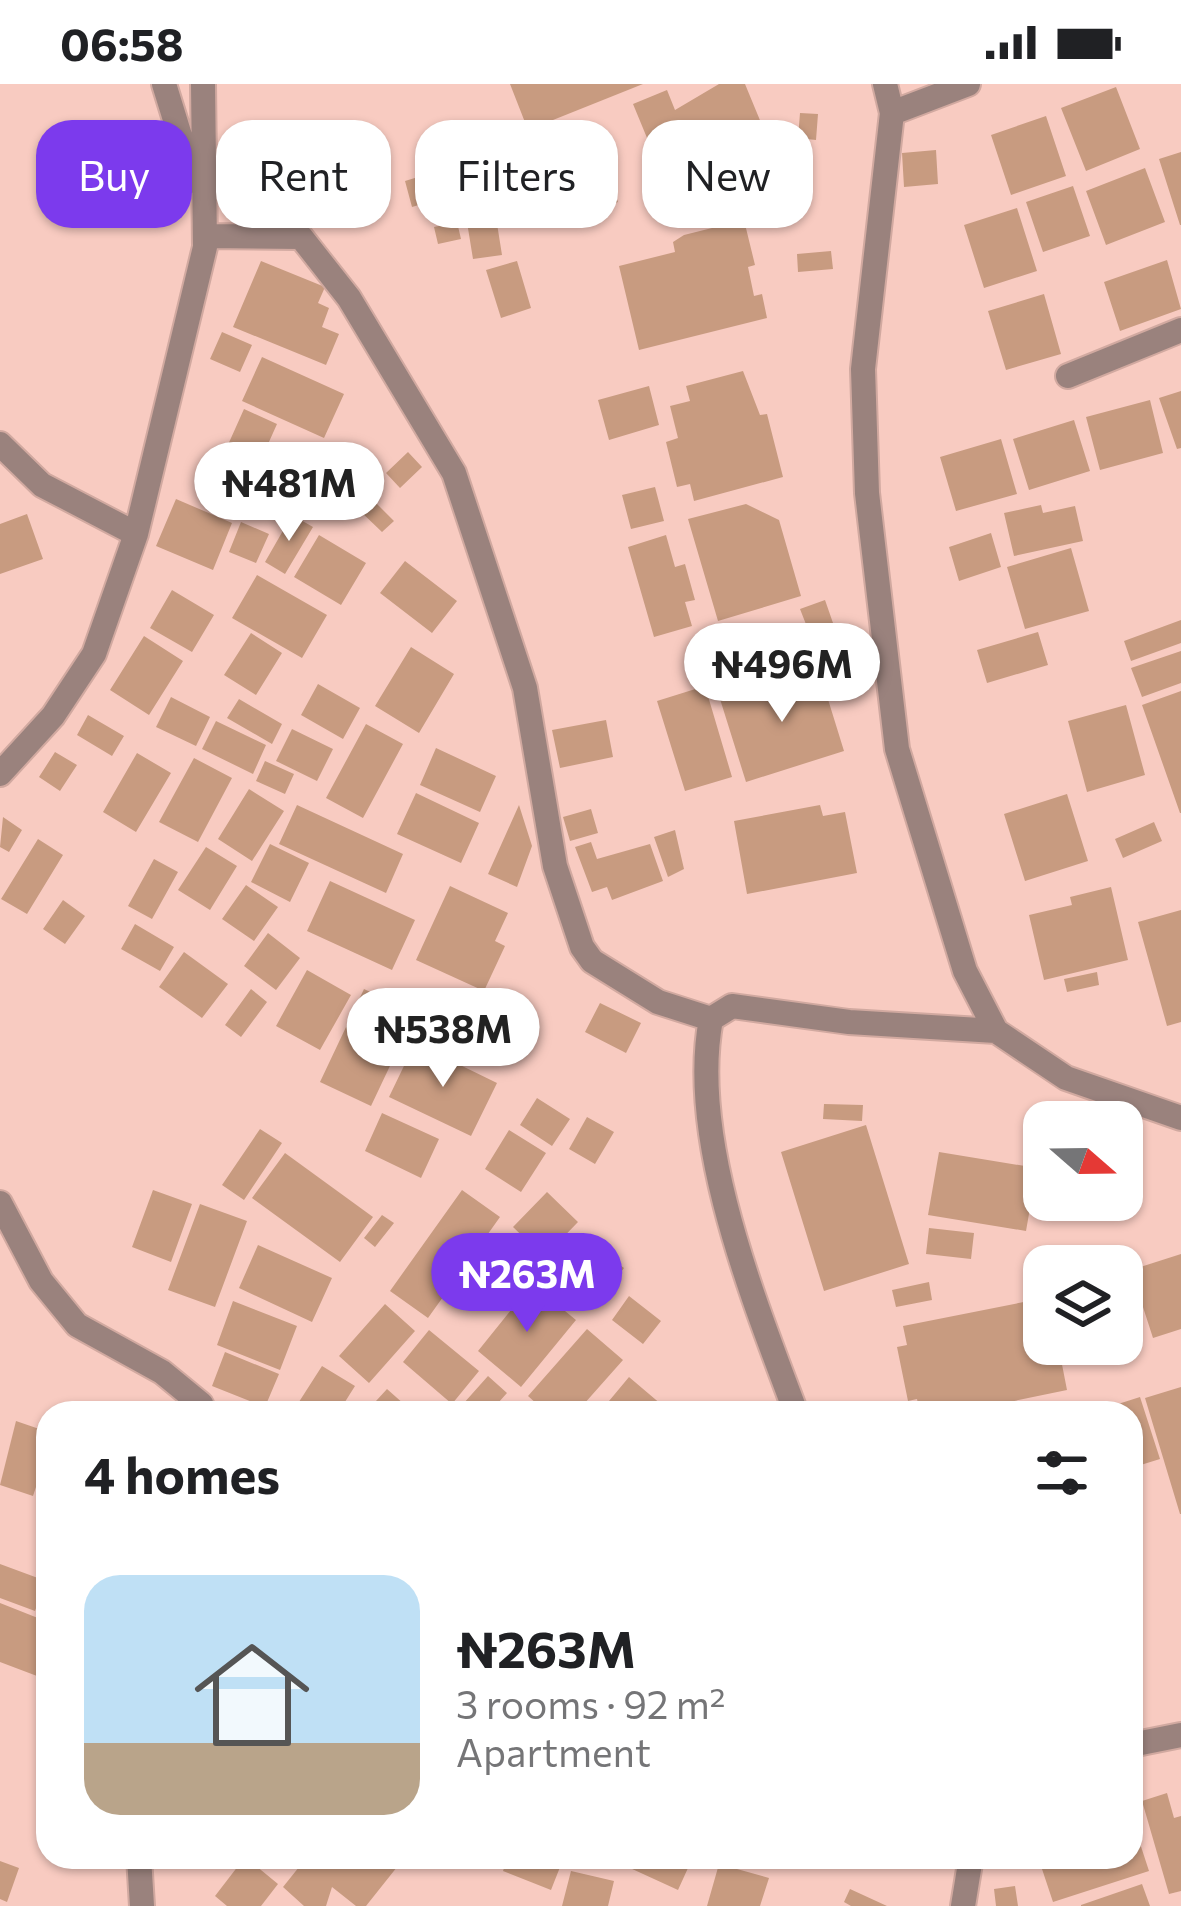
<!DOCTYPE html>
<meta charset="utf-8">
<style>
:root{--surface:#fff;--page:#f2f2f2;--text:#202124;--muted:#757577;--line:#e0e0e0;--accent:#7c3aed}
body{margin:0;font-family:Commissioner,sans-serif;background:var(--page);color:var(--text);height:100vh;display:flex;flex-direction:column;font-size:45px;white-space:nowrap}
*{box-sizing:border-box;margin:0}
p{font-size:39px;color:var(--muted)}
.icon{flex:none;width:66px;height:66px;fill:none;stroke:currentColor;stroke-width:2;stroke-linecap:round;stroke-linejoin:round}
.map{position:relative;flex:1;overflow:hidden}
.details{position:absolute;left:36px;top:1317px;width:1107px;height:468px;display:flex;flex-direction:column;background:var(--surface);border-radius:36px;box-shadow:0 3px 9px #0004}
.details>*{flex:none}
.banner{position:absolute;left:36px;top:36px;width:1110px;height:108px;display:flex;gap:24px}
.needle{width:78px;rotate:110deg}
.tools{position:absolute;left:1023px;top:1017px;display:grid;gap:24px}
.tools a{display:grid;place-items:center;width:120px;height:120px;border-radius:24px;background:var(--surface);box-shadow:0 3px 9px #0004;font-size:60px}
.price{position:absolute;translate:-50% -102px;padding:0 27px;border-radius:42px;background:#fff;color:#222;font-size:39px;line-height:78px;filter:drop-shadow(0 3px 6px #0008)}
.price::after{content:'';position:absolute;left:50%;top:72px;width:36px;height:27px;margin-left:-18px;background:inherit;clip-path:polygon(0 0,100% 0,50% 100%)}
.price.current{background:var(--accent);color:#fff}
ul{padding:0;list-style:none}
li{display:flex;align-items:center;gap:36px;height:300px;padding:0 48px}
li+li{border-top:3px solid var(--line)}
li span{display:grid;place-items:center;flex:none;width:336px;height:240px;border-radius:36px;color:#555}
li>.icon{margin-inline-start:auto}
span .icon{width:144px;height:144px;fill:#fffc;stroke-width:1}
li b{font-size:51px}
h2{display:flex;justify-content:space-between;align-items:center;height:144px;padding:0 48px;font-size:51px}
.tag{padding:0 42px;border-radius:36px;background:var(--surface);box-shadow:0 3px 9px #0004;font-size:42px;line-height:108px}
.tag.current{background:var(--accent);color:#fff}
.status{display:flex;justify-content:space-between;align-items:center;height:84px;padding:0 60px;background:var(--surface);direction:ltr}
.status svg{height:33px;fill:currentColor}
.map>svg:first-child{display:block}
.building{fill:#c89b80}
.lines{fill:none;stroke-linecap:round;stroke-linejoin:round}
.street-casing{stroke:#d1a9a0;stroke-width:28}
.street{stroke:#9a827d;stroke-width:24}
</style>
<div class="status"><b>06:58</b><svg viewBox="0 0 49 12"><path d="M0 12V9h3v3zM5 12V6h3v6zM10 12V3h3v9zM15 12V0h3v12zM26 1h20v11H26zM47 4h2v5h-2z"/></svg></div>
<div class="map">
<svg width="1181" height="1822" viewBox="0 0 1181 1822">
<rect width="100%" height="100%" fill="#f8cbc1"/>
<!-- building -->
<path class="building" d="M510 0H643L528 46Z
M719 0H745L769 58 751 65 756 76 671 112 633 20 667 6 675 26Z
M1116 3 1140 65 1086 87 1061 24Z
M800 29 818 30 816 56 798 54Z
M1046 32 1066 92 1011 111 991 51Z
M591 49 618 118 581 133 555 63Z
M936 66 938 100 904 103 902 69Z
M1181 68V141H1180L1159 75Z
M484 71 494 115 463 122 453 78Z
M1145 84 1165 138 1106 161 1086 107Z
M431 89 439 115 412 123 405 97Z
M1073 102 1090 152 1043 168 1026 118Z
M1017 124 1037 187 984 204 964 141Z
M495 127 502 171 473 175 466 132Z
M744 136 755 181 748 183 754 212 762 210 767 234 639 266 619 182 675 168 673 158 684 151Z
M457 138 461 155 438 160 434 143Z
M831 167 833 185 798 188 797 170Z
M1167 176 1181 225 1120 247 1104 198Z
M261 177 325 203 318 219 329 224 322 243 339 250 326 281 233 243Z
M517 177 531 224 501 234 486 186Z
M1044 210 1061 270 1006 286 988 227Z
M222 248 252 261 240 288 210 275Z
M262 273 344 310 324 354 242 317Z
M743 287 760 331 767 330 783 393 694 417 690 400 677 403 666 358 678 354 670 322 690 317 686 302Z
M649 302 659 341 609 356 598 316Z
M1181 307V364L1177 365 1159 314Z
M1150 316 1163 369 1100 386 1086 333Z
M244 325 277 340 260 378 227 363Z
M1074 336 1090 387 1029 406 1013 355Z
M1001 355 1017 410 956 427 940 373Z
M215 367 268 388 251 430 198 409Z
M408 368 422 383 400 404 386 389Z
M655 403 664 437 631 445 622 411Z
M371 414 394 437 382 448 359 426Z
M176 415 232 439 213 486 156 462Z
M746 420 779 436 801 512 718 537 688 435Z
M1041 421 1043 429 1075 422 1083 457 1014 472 1004 429Z
M27 430 43 475 0 490V440Z
M292 431 313 443 285 490 265 478Z
M241 438 269 450 256 479 229 468Z
M991 449 1001 483 959 497 949 463Z
M319 451 366 479 341 521 294 493Z
M666 451 675 483 685 480 695 516 685 518 692 542 654 553 628 463Z
M1071 464 1089 527 1025 545 1007 483Z
M405 477 457 517 432 549 380 509Z
M257 491 327 531 302 574 232 534Z
M172 506 214 531 192 568 150 544Z
M825 516 833 539 809 548 800 525Z
M1181 536V559L1131 577 1124 557Z
M1038 548 1048 581 987 599 977 566Z
M251 549 282 569 256 611 224 591Z
M144 552 183 577 149 631 110 606Z
M411 563 454 590 419 649 375 622Z
M1181 567V599L1142 613 1131 584Z
M818 583 844 667 746 698 720 615Z
M318 600 360 624 343 655 301 631Z
M705 602 732 693 685 707 657 617Z
M1181 607V729H1180L1142 621Z
M171 613 210 633 196 662 156 643Z
M239 615 282 640 272 660 227 634Z
M1126 621 1145 691 1087 708 1068 637Z
M88 631 124 652 112 672 77 651Z
M606 636 613 673 560 684 552 646Z
M216 637 266 661 253 690 202 665Z
M366 640 403 660 363 734 326 714Z
M292 645 333 665 317 697 276 677Z
M436 664 496 692 480 728 420 701Z
M55 668 77 681 60 707 39 693Z
M137 669 171 689 136 748 103 728Z
M194 674 232 694 198 758 159 738Z
M265 677 294 690 285 710 256 697Z
M249 705 284 727 252 777 218 755Z
M416 709 479 739 461 779 397 750Z
M1067 710 1088 777 1025 797 1004 730Z
M297 721 403 770 386 809 279 760Z
M519 721 532 762 517 803 488 790Z
M820 721 823 732 845 728 857 789 747 810 734 737Z
M591 725 598 749 570 757 563 733Z
M3 733 22 746 9 768 0 763Z
M1154 738 1162 757 1123 774 1115 755Z
M675 746 684 785 668 793 654 753Z
M38 755 63 771 27 830 1 815Z
M591 758 597 775 650 760 663 797 612 816 607 803 592 808 575 763Z
M270 760 309 779 290 818 251 798Z
M206 763 237 782 210 826 178 806Z
M154 775 178 788 152 835 128 822Z
M330 797 415 836 392 886 307 847Z
M246 801 278 823 254 857 222 835Z
M450 802 508 829 495 857 505 862 484 907 416 876Z
M1111 803 1128 876 1044 896 1029 831 1072 821 1070 813Z
M63 816 85 832 65 860 43 845Z
M1181 826V938L1167 942 1138 838Z
M135 840 174 863 160 887 121 865Z
M268 849 300 874 276 906 244 882Z
M184 868 228 900 202 934 159 903Z
M307 886 351 911 320 966 276 942Z
M1097 888 1099 901 1067 908 1064 895Z
M251 905 267 918 241 953 225 941Z
M364 905 415 929 371 1022 320 998Z
M600 919 641 939 626 969 585 948Z
M415 959 497 999 471 1052 389 1013Z
M537 1014 570 1035 552 1062 520 1041Z
M824 1020 863 1021 862 1037 823 1035Z
M382 1029 439 1055 421 1094 365 1067Z
M587 1033 614 1048 595 1080 569 1065Z
M866 1041 909 1180 824 1207 781 1068Z
M260 1045 282 1059 244 1116 222 1101Z
M509 1046 546 1069 521 1108 485 1085Z
M939 1068 1037 1084 1026 1147 928 1131Z
M285 1069 373 1133 340 1178 252 1114Z
M153 1106 192 1120 171 1178 132 1163Z
M462 1106 500 1133 428 1234 390 1207Z
M547 1108 578 1138 544 1173 513 1143Z
M200 1120 247 1137 215 1223 168 1206Z
M382 1131 394 1139 375 1163 364 1154Z
M929 1144 974 1149 971 1175 926 1170Z
M577 1150 624 1184 598 1219 551 1185Z
M258 1161 332 1194 312 1238 239 1204Z
M1181 1170V1245L1153 1254 1131 1186Z
M929 1198 932 1216 896 1223 892 1206Z
M532 1200 576 1236 521 1303 478 1267Z
M629 1212 661 1237 643 1260 612 1236Z
M1039 1215 1044 1260H1058L1067 1306 956 1329H920L917 1315 908 1317 897 1263 907 1261 903 1242Z
M233 1217 297 1242 280 1286 217 1261Z
M385 1220 415 1247 369 1299 339 1272Z
M587 1245 623 1276 576 1329H547L528 1312Z
M429 1246 479 1287 452 1320 403 1278Z
M225 1268 279 1290 265 1323 212 1302Z
M322 1282 355 1302 338 1329H309L297 1321Z
M488 1292 507 1309 489 1329H455Z
M629 1293 662 1321 655 1329H599Z
M1181 1303V1430H1180L1145 1314Z
M387 1305 414 1329H365Z
M1140 1313 1160 1375 1131 1384V1329L1093 1328Z
M16 1337 48 1348V1367L33 1412 0 1401Z
M0 1480 46 1497 35 1527 0 1514Z
M0 1519 48 1538V1564L37 1592 0 1578Z
M1167 1709 1174 1734 1181 1732V1807L1169 1810 1142 1717Z
M1132 1735 1149 1787 1053 1818 1038 1773H1131Z
M245 1773 278 1800 261 1822H227L215 1812Z
M307 1773H354L361 1783 369 1773H405L366 1822H356L332 1803 326 1822H304L283 1803Z
M508 1773H564L551 1806 503 1787Z
M635 1773H693L678 1806 630 1784Z
M0 1777 19 1784 7 1818 0 1815Z
M719 1780 769 1794 760 1822H707Z
M571 1787 614 1797 608 1822H562Z
M1142 1800 1150 1822H1081V1821Z
M1015 1802 1018 1822H996L994 1805Z
M850 1805 887 1822H851L844 1818Z"/>
<g class="lines">
<defs>
<path id="street" d="M164 0 194 97
M885 0 892 29 863 285 867 409 897 665 965 887 996 947 1066 994 1181 1034
M892 29 968 0
M205 152 301 153 349 214 454 389 525 604 555 782 582 863 592 877 658 918 711 935
M1068 292 1181 246
M0 360 42 401 136 450
M0 690 53 632 94 570 136 450 205 163 203 0
M0 1119 41 1197 77 1241 162 1288 201 1320 198 1329
M796 1329C754 1216 688 1055 711 935L732 922 849 938 996 947
M1131 1661 1181 1651
M139 1773 142 1822
M963 1822 971 1773"/>
</defs>
<!-- street casing -->
<use href="#street" class="street-casing"/>
<!-- street -->
<use href="#street" class="street"/>
</g>
</svg>
<div class="tools">
<a><svg class="needle" viewBox="-14 -14 28 28"><path d="M0-13l5 13h-10z" fill="#e53935"/><path d="M0 13l5-13h-10z" fill="#757577"/></svg></a>
<a><svg class="icon" aria-label="layers" viewBox="0 0 24 24"><path d="M12 4l9 5-9 5-9-5zM3 14l9 5 9-5"/></svg></a>
</div>
<b class="price" style="left:289px;top:460px">₦481M</b>
<b class="price" style="left:782px;top:641px">₦496M</b>
<b class="price" style="left:443px;top:1006px">₦538M</b>
<b class="price current" style="left:527px;top:1251px">₦263M</b>
<div class="banner">
<a class="tag current">Buy</a>
<a class="tag">Rent</a>
<a class="tag">Filters</a>
<a class="tag">New</a>
</div>
<section class="details">
<h2>4 homes<svg class="icon" aria-label="filters" viewBox="0 0 24 24"><path d="M4 7h16M4 17h16"/><circle cx="9" cy="7" r="2"/><circle cx="15" cy="17" r="2"/></svg></h2>
<ul>
<li><span style="background:linear-gradient(#bfe0f5 70%,#b9a48a 0)"><svg class="icon" aria-label="home" viewBox="0 0 24 24"><path d="M3 11l9-7 9 7M6 9v11h12V9"/></svg></span><div><b>₦263M</b><p>3 rooms · 92 m²</p><p>Apartment</p></div></li>
</ul>
</section>
</div>
